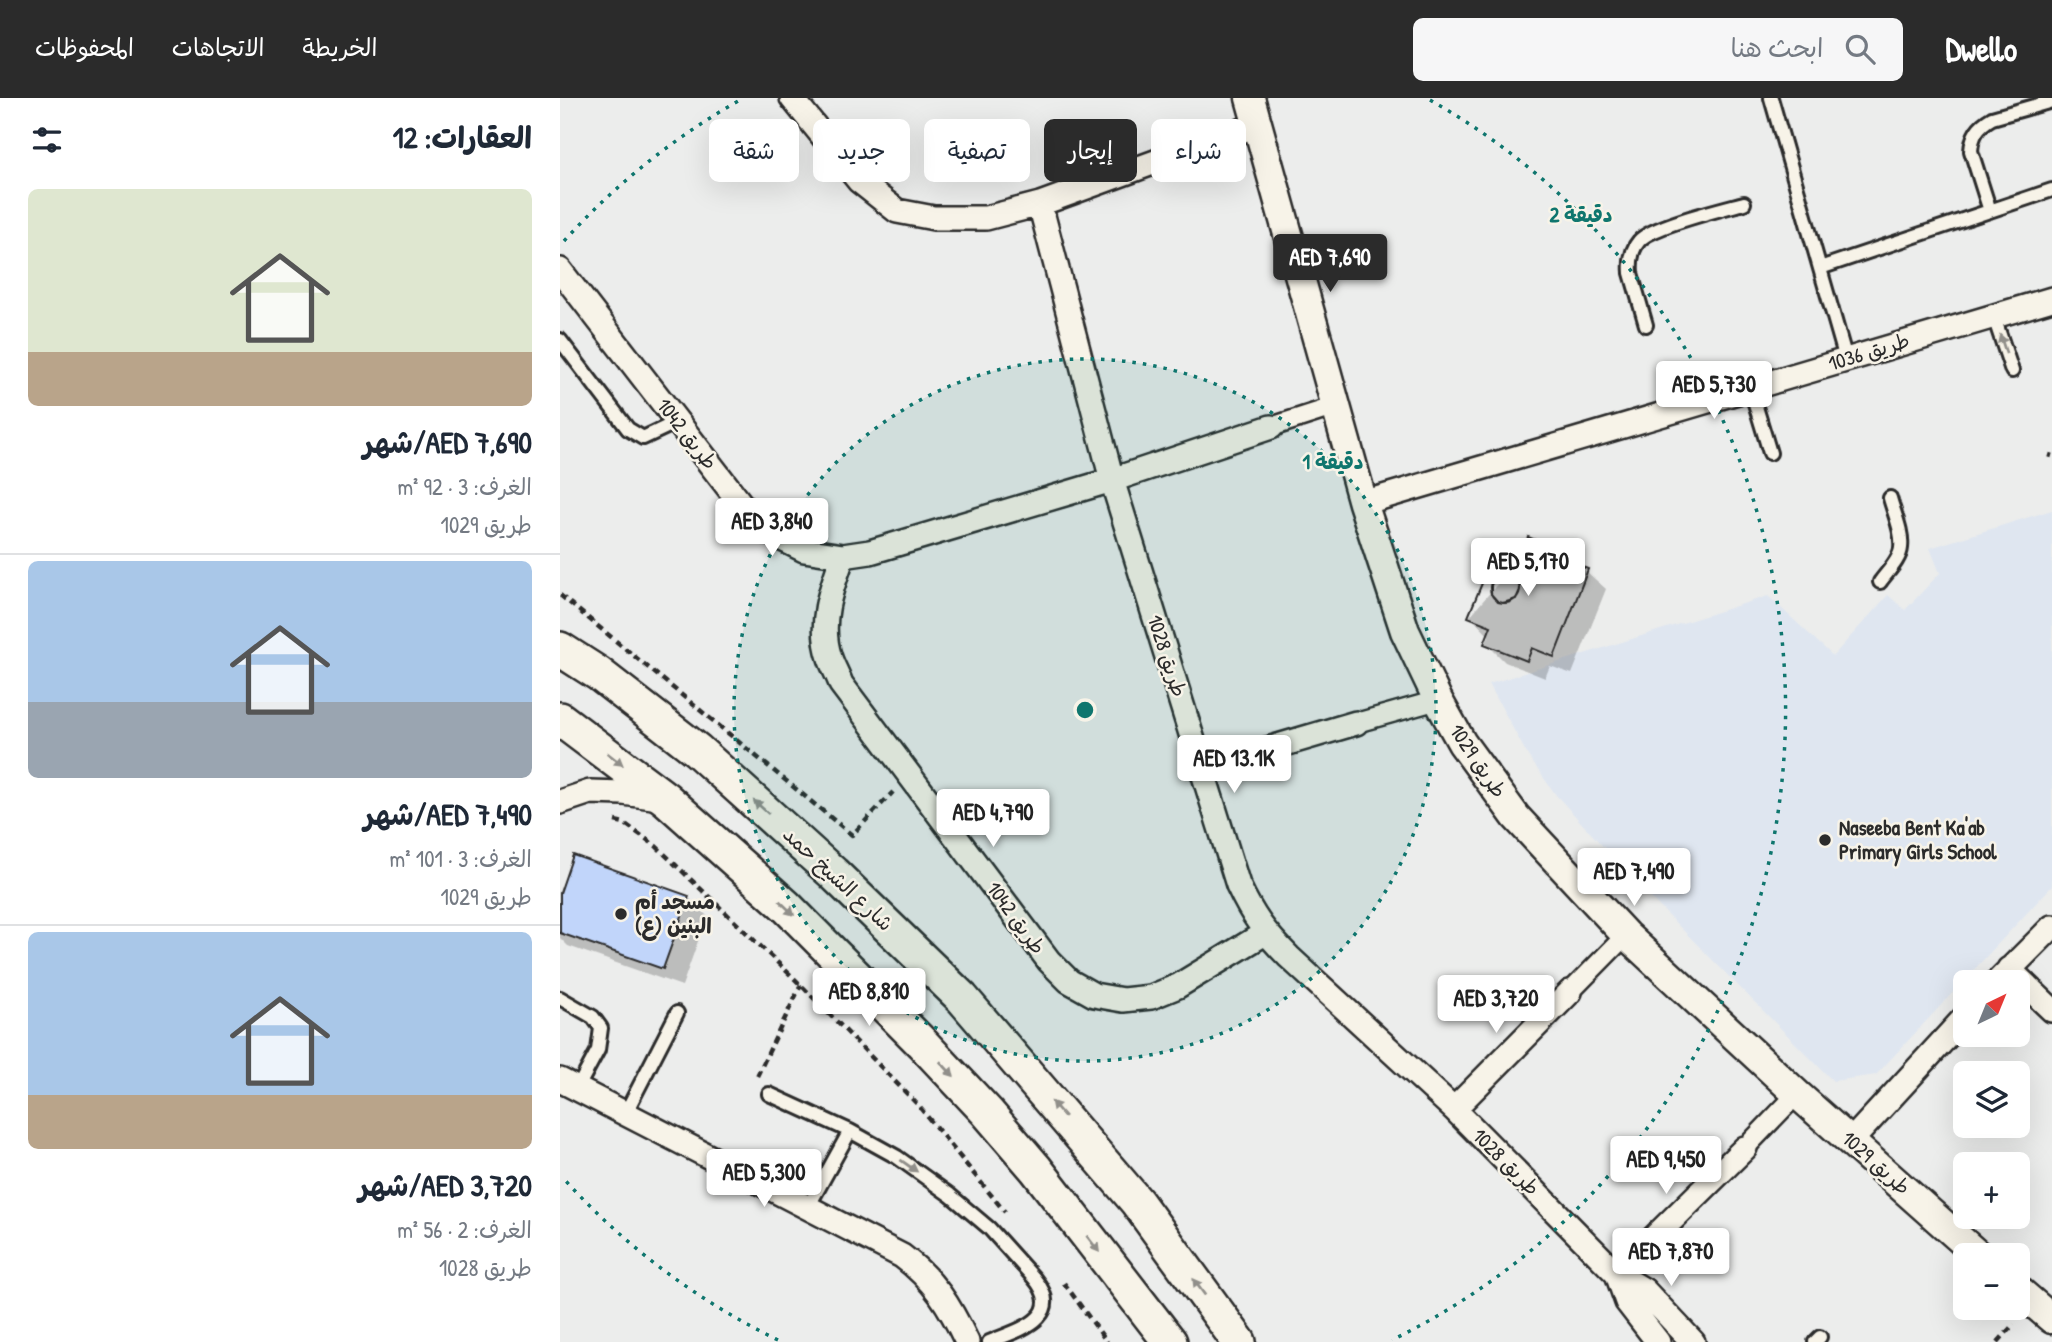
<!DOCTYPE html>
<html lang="ar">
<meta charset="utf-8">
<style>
:root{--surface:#fff;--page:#f6f6f7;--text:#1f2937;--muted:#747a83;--line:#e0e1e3;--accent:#2b2b2b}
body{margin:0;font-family:"Patrick Hand","Playpen Sans Arabic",sans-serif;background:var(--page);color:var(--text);direction:rtl;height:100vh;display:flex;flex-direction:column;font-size:26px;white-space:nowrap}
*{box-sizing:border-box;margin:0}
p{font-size:23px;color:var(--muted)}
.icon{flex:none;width:38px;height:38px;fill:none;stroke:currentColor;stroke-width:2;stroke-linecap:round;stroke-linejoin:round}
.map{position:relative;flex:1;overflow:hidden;direction:ltr}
.details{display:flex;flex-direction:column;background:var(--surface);width:560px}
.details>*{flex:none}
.banner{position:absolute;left:21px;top:21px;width:665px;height:63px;direction:rtl;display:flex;gap:14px}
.needle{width:46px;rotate:43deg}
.controls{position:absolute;left:1393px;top:872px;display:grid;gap:14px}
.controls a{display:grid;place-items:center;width:77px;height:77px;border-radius:10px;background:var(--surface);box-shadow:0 7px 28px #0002;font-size:35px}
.price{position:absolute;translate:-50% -60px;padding:0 16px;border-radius:7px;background:#fff;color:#222;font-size:23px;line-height:46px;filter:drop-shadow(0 2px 4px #0008)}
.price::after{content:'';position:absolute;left:50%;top:42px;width:21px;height:16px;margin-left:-10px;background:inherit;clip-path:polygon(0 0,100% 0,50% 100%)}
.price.active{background:var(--accent);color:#fff}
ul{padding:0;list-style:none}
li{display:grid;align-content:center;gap:14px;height:371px;padding:0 28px}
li+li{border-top:2px solid var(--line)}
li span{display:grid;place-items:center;height:217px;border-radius:10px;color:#555}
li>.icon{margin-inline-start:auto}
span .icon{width:126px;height:126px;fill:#fffc;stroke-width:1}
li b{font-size:30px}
h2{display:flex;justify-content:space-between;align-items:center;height:84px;padding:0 28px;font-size:30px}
.tag{padding:0 24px;border-radius:10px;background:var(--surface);box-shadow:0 7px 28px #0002;font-size:24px;line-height:63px}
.tag.active{background:var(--accent);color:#fff}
header{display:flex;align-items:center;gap:42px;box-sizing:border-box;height:98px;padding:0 35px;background:var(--accent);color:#fff}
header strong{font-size:33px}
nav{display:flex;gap:38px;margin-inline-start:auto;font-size:24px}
.search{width:490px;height:63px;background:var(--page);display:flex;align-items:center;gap:18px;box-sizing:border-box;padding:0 24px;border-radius:10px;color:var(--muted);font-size:26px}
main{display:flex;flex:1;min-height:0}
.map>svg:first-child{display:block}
.built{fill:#dfe6f0}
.shadow{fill:#0003}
.building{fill:#c1d5fa;stroke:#2b2b2b;stroke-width:2;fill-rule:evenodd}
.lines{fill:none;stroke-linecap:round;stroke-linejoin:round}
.service-casing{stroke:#2b2b2b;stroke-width:18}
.pedestrian-casing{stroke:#2b2b2b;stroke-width:23}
.minor-casing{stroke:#2b2b2b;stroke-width:28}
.tertiary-casing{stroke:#2b2b2b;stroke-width:33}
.secondary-casing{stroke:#2b2b2b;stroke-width:38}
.path{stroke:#2b2b2b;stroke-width:4.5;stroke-dasharray:7 5;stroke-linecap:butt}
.service{stroke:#f7f3e8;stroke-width:12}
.pedestrian{stroke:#f7f3e8;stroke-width:18}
.minor{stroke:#f7f3e8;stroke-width:23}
.tertiary{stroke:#f7f3e8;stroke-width:28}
.secondary{stroke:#f7f3e8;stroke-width:33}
.oneway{fill:#918f8a}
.ring{fill:none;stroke:#0f766e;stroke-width:3.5;stroke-dasharray:3.5 7}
.poi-dot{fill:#2b2b2b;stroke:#f7f3e8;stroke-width:2.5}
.labels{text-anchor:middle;stroke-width:5;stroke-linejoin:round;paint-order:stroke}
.street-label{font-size:21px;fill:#2b2b2b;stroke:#f7f3e8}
.poi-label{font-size:21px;font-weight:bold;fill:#2b2b2b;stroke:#f7f3e8;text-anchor:start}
.centre{fill:#0f766e;stroke:#f7f3e8;stroke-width:3.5}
.ring-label{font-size:21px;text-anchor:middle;font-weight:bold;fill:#0f766e;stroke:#f7f3e8;stroke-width:5;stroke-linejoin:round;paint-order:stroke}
</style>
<header>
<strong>Dwello</strong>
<div class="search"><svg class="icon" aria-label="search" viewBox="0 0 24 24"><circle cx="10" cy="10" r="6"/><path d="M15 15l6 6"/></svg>ابحث هنا</div>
<nav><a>الخريطة</a><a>الاتجاهات</a><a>المحفوظات</a></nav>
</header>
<main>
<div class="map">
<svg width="1492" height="1244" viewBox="0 0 1492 1244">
<rect width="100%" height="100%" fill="#ecedec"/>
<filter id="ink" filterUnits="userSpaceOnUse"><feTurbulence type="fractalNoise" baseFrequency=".0143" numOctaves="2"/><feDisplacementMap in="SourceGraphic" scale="14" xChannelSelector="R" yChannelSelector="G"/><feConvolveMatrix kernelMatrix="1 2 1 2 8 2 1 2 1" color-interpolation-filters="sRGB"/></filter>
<g filter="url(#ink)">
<!-- built -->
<path class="built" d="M1492 412V788L1316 977 1273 983 1082 791 996 697 968 658 929 586 1208 498 1273 558 1328 497 1345 512 1380 475 1370 450Z"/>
<!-- shadow -->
<path class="shadow" d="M963 456 1008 457 1046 491 1012 576 990 568 985 580 945 564 926 545 929 538 910 518Z
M128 799 147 818 122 888 8 848 0 840V800Z"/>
<!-- building -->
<path class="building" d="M968 439 1009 456 1006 463 1028 471 994 559 972 550 967 563 924 546 931 528 908 519 939 444 962 454ZM945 475 951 476 958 483 960 492 956 501 943 505 938 504 931 496V487L936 478Z
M968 439 1009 456 1006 463 1028 471 994 559 972 550 967 563 924 546 931 528 908 519 939 444 962 454Z
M930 490a15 15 0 1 1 30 0a15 15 0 1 1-30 0Z
M13 757 129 798 103 871 0 835V795Z"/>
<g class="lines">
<defs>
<path id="service" d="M1211 0 1286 261
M1430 113 1411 53C1412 37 1418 28 1432 20L1492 3
M1260 170 1492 92
M1434 219 1452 273
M1086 227 1071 175C1070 163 1071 152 1079 143 1091 128 1162 111 1184 105
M0 242 68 331 83 340 117 324
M1190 289 1210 355
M1320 484C1327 474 1340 462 1341 450 1343 434 1334 415 1330 400
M0 900 33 919 41 930 38 952 17 991
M209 996 290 1033 337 1059 390 1097 429 1130 474 1180C507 1220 458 1232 429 1244
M65 1016 117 915
M248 1109 290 1033
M1255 1244 1260 1239"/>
<path id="pedestrian" d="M711 329 776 308
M796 625 878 602
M1010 894 1066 837
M1185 1050 1237 996"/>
<path id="minor" d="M232 0 299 83 337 113 374 120H426L480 106 697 27
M480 106 552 382 678 787C693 819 705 835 729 859L894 1011 1057 1176 1084 1192 1133 1244
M0 172 181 406 208 434 244 452 283 458 310 454 552 382 711 329
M803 405 1492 201
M283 458C271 491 258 525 270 560 273 569 278 577 281 586L489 863 509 883 534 897 563 902 591 899 618 888 705 835
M643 670 796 625
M0 704 30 694 63 695 100 700
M1449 871 1492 912
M1437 884 1492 829
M0 982 342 1158C374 1182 390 1208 407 1244
M894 1011 1010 894
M1291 1043 1405 919
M1057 1176 1185 1050
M1057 1176 1067 1204 1098 1244"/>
<path id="tertiary" d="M690 0 803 405 845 533 878 602 902 645 956 719 1066 837 1237 996 1418 1157
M1458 1192 1492 1221"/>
<path id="secondary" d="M0 551 39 576 137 652 273 775 402 900 577 1104 679 1244
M0 621 106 701 226 808 362 945 427 1014 476 1071 610 1244"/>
</defs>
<!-- service casing -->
<use href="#service" class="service-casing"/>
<!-- pedestrian casing -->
<use href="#pedestrian" class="pedestrian-casing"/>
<!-- minor casing -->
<use href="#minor" class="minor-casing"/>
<!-- tertiary casing -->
<use href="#tertiary" class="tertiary-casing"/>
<!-- secondary casing -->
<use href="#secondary" class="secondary-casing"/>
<!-- path -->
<path class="path" d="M1489 357 1492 358
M0 497 292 737 333 694
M55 723 64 725 96 748 241 887 357 1006 445 1114
M197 978 241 887
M504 1185 547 1244
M1438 1244 1454 1226"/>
<!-- service -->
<use href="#service" class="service"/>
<!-- pedestrian -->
<use href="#pedestrian" class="pedestrian"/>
<!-- minor -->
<use href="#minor" class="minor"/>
<!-- tertiary -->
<use href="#tertiary" class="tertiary"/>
<!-- secondary -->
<use href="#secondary" class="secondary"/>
</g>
<!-- one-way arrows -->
<defs><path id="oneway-solid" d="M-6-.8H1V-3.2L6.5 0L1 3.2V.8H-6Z" transform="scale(1.75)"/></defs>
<g class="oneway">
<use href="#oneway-solid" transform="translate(1443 246) rotate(-108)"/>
<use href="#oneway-solid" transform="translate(55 661) rotate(38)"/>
<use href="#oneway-solid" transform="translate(201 709) rotate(-138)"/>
<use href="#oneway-solid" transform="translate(227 810) rotate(44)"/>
<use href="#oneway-solid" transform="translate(387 971) rotate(47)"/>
<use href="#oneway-solid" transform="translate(498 1011) rotate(-131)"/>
<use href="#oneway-solid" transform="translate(349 1068) rotate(35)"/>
<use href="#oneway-solid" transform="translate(533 1146) rotate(52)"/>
<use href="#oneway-solid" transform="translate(639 1189) rotate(-126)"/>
</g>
</g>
<!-- distance rings -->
<circle cx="525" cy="612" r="351" fill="#0f766e" fill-opacity=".12"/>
<g class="ring">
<circle cx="525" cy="612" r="351"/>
<path d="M218 1242A701 701 0 0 1 4 1081M4 143A701 701 0 0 1 180 2M870 2A701 701 0 0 1 832 1242"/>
</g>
<!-- markers -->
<g class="poi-dot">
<circle cx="1265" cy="742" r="7"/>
<circle cx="61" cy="816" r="7"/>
</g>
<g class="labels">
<!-- street labels -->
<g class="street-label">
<text transform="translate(1309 254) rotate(-17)" y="7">طريق 1036</text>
<text transform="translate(127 336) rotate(52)" y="7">طريق 1042</text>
<text transform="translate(607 558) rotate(72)" y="7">طريق 1028</text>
<text transform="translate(918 663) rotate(56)" y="7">طريق 1029</text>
<text transform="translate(278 781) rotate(43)" y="7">شارع الشيخ حمد</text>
<text transform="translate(456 820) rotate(54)" y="7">طريق 1042</text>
<text transform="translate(946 1064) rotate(45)" y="7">طريق 1028</text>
<text transform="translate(1316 1065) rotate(42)" y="7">طريق 1029</text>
</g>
<!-- poi labels -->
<g class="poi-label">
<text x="1279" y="737">Naseeba Bent Ka'ab<tspan x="1279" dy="24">Primary Girls School</tspan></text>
<text x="75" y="811">مسجد أم<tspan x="75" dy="24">البنين (ع)</tspan></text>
</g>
</g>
<circle cx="525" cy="612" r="10" class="centre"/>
<g class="ring-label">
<text x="1021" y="124">2 دقيقة</text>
<text x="773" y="371">1 دقيقة</text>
</g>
</svg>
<div class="controls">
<a><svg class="needle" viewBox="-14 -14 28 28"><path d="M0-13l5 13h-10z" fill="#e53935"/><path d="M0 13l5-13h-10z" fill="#747a83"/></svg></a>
<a><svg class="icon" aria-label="layers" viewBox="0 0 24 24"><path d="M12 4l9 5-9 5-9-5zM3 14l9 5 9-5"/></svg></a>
<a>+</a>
<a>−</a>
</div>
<b class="price active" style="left:770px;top:196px">AED 7,690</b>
<b class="price" style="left:1154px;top:323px">AED 5,730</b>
<b class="price" style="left:212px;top:460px">AED 3,840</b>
<b class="price" style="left:968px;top:500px">AED 5,170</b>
<b class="price" style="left:674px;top:697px">AED 13.1K</b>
<b class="price" style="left:433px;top:751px">AED 4,790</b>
<b class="price" style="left:1074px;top:810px">AED 7,490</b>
<b class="price" style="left:309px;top:930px">AED 8,810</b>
<b class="price" style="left:936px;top:937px">AED 3,720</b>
<b class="price" style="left:1106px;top:1098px">AED 9,450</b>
<b class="price" style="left:204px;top:1111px">AED 5,300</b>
<b class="price" style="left:1111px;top:1190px">AED 7,870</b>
<div class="banner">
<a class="tag">شراء</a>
<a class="tag active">إيجار</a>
<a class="tag">تصفية</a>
<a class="tag">جديد</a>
<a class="tag">شقة</a>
</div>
</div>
<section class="details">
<h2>العقارات: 12<svg class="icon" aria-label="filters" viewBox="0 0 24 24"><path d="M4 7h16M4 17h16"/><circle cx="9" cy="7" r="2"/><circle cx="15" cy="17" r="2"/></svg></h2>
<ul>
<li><span style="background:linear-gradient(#dfe7d0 75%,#b9a48a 0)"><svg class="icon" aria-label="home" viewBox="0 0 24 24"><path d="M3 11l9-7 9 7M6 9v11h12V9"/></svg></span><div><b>AED 7,690/شهر</b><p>الغرف: 3 · 92 m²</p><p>طريق 1029</p></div></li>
<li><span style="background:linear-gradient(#a9c7e8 65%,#9aa5b1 0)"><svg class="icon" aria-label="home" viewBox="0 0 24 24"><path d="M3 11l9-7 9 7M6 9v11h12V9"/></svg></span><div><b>AED 7,490/شهر</b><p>الغرف: 3 · 101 m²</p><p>طريق 1029</p></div></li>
<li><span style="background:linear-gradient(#a9c7e8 75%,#b9a48a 0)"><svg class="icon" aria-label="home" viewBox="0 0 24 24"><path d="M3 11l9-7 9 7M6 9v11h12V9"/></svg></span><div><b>AED 3,720/شهر</b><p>الغرف: 2 · 56 m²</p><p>طريق 1028</p></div></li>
</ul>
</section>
</main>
